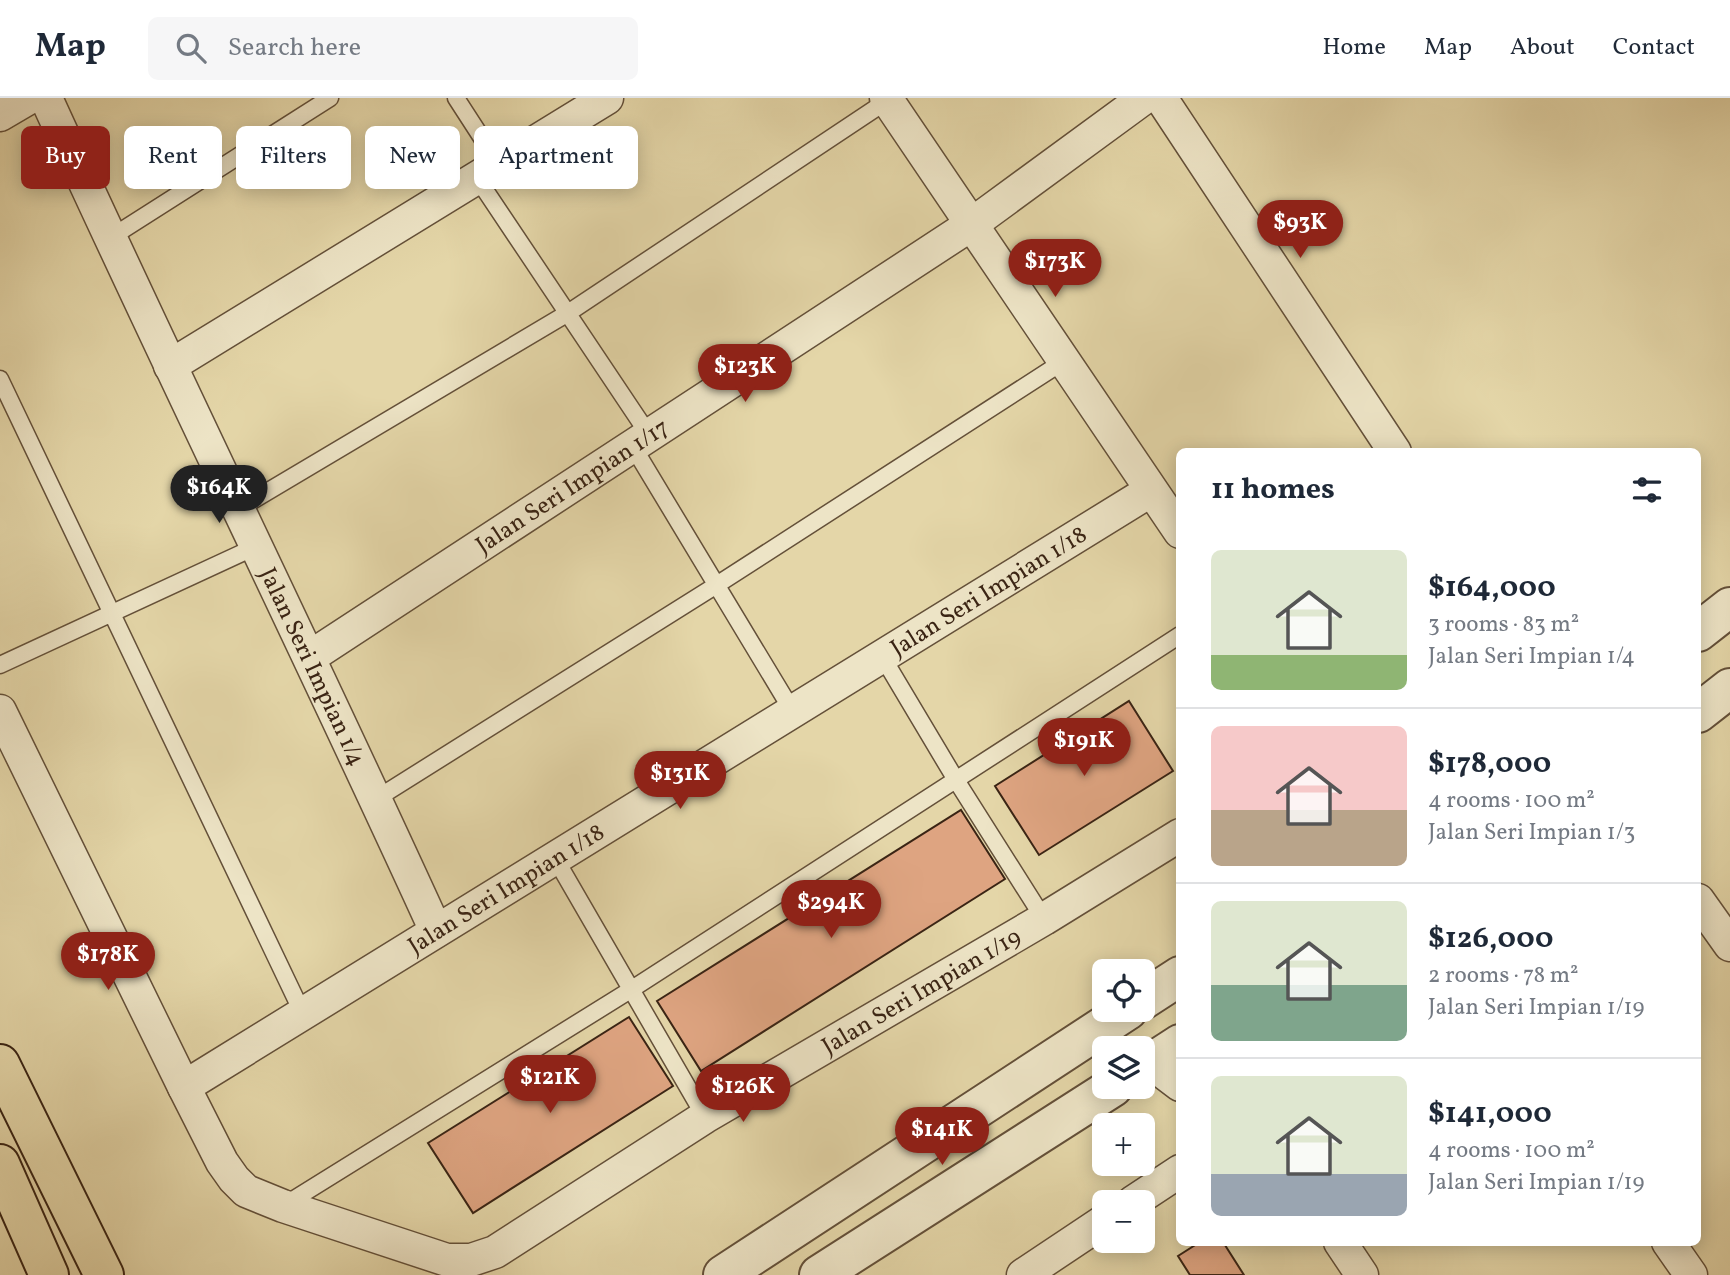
<!DOCTYPE html>
<meta charset="utf-8">
<style>
:root{--surface:#fff;--page:#f6f6f7;--text:#1f2937;--muted:#747a83;--line:#e0e1e3;--accent:#8f2418}
body{margin:0;font-family:Vollkorn,serif;background:var(--page);color:var(--text);height:100vh;display:flex;flex-direction:column;font-size:26px;white-space:nowrap}
*{box-sizing:border-box;margin:0}
p{font-size:23px;color:var(--muted)}
.icon{flex:none;width:38px;height:38px;fill:none;stroke:currentColor;stroke-width:2;stroke-linecap:round;stroke-linejoin:round}
.map{position:relative;flex:1;overflow:hidden}
.sheet{position:absolute;left:1176px;top:350px;width:525px;height:798px;display:flex;flex-direction:column;background:var(--surface);border-radius:10px;box-shadow:0 4px 18px #0003}
.sheet>*{flex:none}
.guide{position:absolute;left:21px;top:28px;width:665px;height:63px;display:flex;gap:14px}
.tools{position:absolute;left:1092px;top:861px;display:grid;gap:14px}
.tools a{display:grid;place-items:center;width:63px;height:63px;border-radius:10px;background:var(--surface);box-shadow:0 4px 18px #0003;font-size:35px}
.price{position:absolute;translate:-50% -60px;padding:0 16px;border-radius:24px;background:var(--accent);color:#fff;font-size:23px;line-height:46px;filter:drop-shadow(0 2px 4px #0008)}
.price::after{content:'';position:absolute;left:50%;top:42px;width:21px;height:16px;margin-left:-10px;background:inherit;clip-path:polygon(0 0,100% 0,50% 100%)}
.price.selected{background:#222;color:#fff}
ul{padding:0;list-style:none}
li{display:flex;align-items:center;gap:21px;height:175px;padding:0 35px}
li+li{border-top:2px solid var(--line)}
li span{display:grid;place-items:center;flex:none;width:196px;height:140px;border-radius:10px;color:#555}
li>.icon{margin-inline-start:auto}
span .icon{width:84px;height:84px;fill:#fffc;stroke-width:1}
li b{font-size:30px}
h2{display:flex;justify-content:space-between;align-items:center;height:84px;padding:0 35px;font-size:30px}
.tag{padding:0 24px;border-radius:10px;background:var(--surface);box-shadow:0 4px 18px #0003;font-size:24px;line-height:63px}
.tag.selected{background:var(--accent);color:#fff}
header{display:flex;align-items:center;gap:42px;box-sizing:border-box;height:98px;padding:0 35px;background:var(--surface);border-bottom:2px solid var(--line)}
header strong{font-size:33px}
nav{display:flex;gap:38px;margin-inline-start:auto;font-size:24px}
.search{width:490px;height:63px;background:var(--page);display:flex;align-items:center;gap:18px;box-sizing:border-box;padding:0 24px;border-radius:10px;color:var(--muted);font-size:26px}
.map>svg:first-child{display:block}
.building{fill:#dea481;stroke:#3a2414;stroke-width:2}
.lines{fill:none;stroke-linecap:round;stroke-linejoin:round}
.service-casing{stroke:#645039;stroke-width:19}
.minor-casing{stroke:#645039;stroke-width:35}
.tertiary-casing{stroke:#645039;stroke-width:42}
.trunk-casing{stroke:#3a2414;stroke-width:42}
.service{stroke:#ede4c6;stroke-width:16}
.minor{stroke:#ede4c6;stroke-width:32}
.tertiary{stroke:#ede4c6;stroke-width:38}
.trunk{stroke:#e4d6a8;stroke-width:38}
.labels{text-anchor:middle;stroke-width:5;stroke-linejoin:round;paint-order:stroke}
.street-label{font-size:24px;fill:#3a2414;stroke:#ede4c6}
</style>
<header>
<strong>Map</strong>
<div class="search"><svg class="icon" aria-label="search" viewBox="0 0 24 24"><circle cx="10" cy="10" r="6"/><path d="M15 15l6 6"/></svg>Search here</div>
<nav><a>Home</a><a>Map</a><a>About</a><a>Contact</a></nav>
</header>
<div class="map">
<svg width="1730" height="1177" viewBox="0 0 1730 1177">
<rect width="100%" height="100%" fill="#e4d6a8"/>
<filter id="stains"><feTurbulence type="fractalNoise" baseFrequency=".00286" numOctaves="4"/><feColorMatrix values="0 0 0 0 .2 0 0 0 0 .09 0 0 0 0 .02 0 0 0 .5 -.17"/></filter>
<radialGradient id="worn" r=".72"><stop offset=".6" stop-color="#630" stop-opacity="0"/><stop offset="1" stop-color="#630" stop-opacity=".3"/></radialGradient>
<!-- building -->
<path class="building" d="M1129 603 1173 673 1039 757 995 688Z
M961 712 1005 781 701 973 657 903Z
M629 919 673 988 473 1115 428 1045Z
M1200 1144H1223L1244 1177H1190L1178 1158Z"/>
<g class="lines">
<defs>
<path id="service" d="M456 0 500 68
M477 80 649 337
M110 140 330 0
M0 281 303 916
M632 347 793 614
M240 410 568 215 888 2
M882 558 956 682 1044 821
M0 567 257 448
M376 701 715 488 1064 263
M555 760 705 1019
M283 1108 632 891 1180 537"/>
<g id="minor">
<path id="s1" d="M46 0C173 279 309 554 436 833"/>
<path d="M886 0 1180 434"/>
<path d="M1161 0 1395 354"/>
<path d="M0 17 29 0"/>
<path d="M170 268 607 0"/>
<path id="s2" d="M310 559 972 126 1144 0"/>
<path id="s3" d="M0 613 184 989 222 1064 234 1081 246 1093 283 1108 447 1162H471L495 1154 705 1019 1044 821 1180 737"/>
<path d="M1698 802 1730 847"/>
<path d="M1151 965 1180 987"/>
<path id="s4" d="M184 989 1150 393"/>
<path d="M1133 1104 1180 1073"/>
<path d="M1340 1144 1362 1177"/>
<path d="M1668 1144 1691 1177"/>
<path d="M1023 1177 1104 1123"/>
</g>
<path id="tertiary" d="M1698 534 1730 509
M1698 615 1730 590
M1143 902 1180 878
M1143 970 1180 946
M723 1177 1128 912
M819 1177 1113 989"/>
<path id="trunk" d="M0 966 104 1177
M0 1066 49 1177"/>
</defs>
<!-- service casing -->
<use href="#service" class="service-casing"/>
<!-- minor casing -->
<use href="#minor" class="minor-casing"/>
<!-- tertiary casing -->
<use href="#tertiary" class="tertiary-casing"/>
<!-- trunk casing -->
<use href="#trunk" class="trunk-casing"/>
<!-- service -->
<use href="#service" class="service"/>
<!-- minor -->
<use href="#minor" class="minor"/>
<!-- tertiary -->
<use href="#tertiary" class="tertiary"/>
<!-- trunk -->
<use href="#trunk" class="trunk"/>
</g>
<g class="labels">
<!-- street labels -->
<g class="street-label">
<text dy="8" stroke="none"><textPath href="#s2" startOffset="313">Jalan Seri Impian 1/17</textPath></text>
<text dy="8" stroke="none"><textPath href="#s4" startOffset="945">Jalan Seri Impian 1/18</textPath></text>
<text dy="8" stroke="none"><textPath href="#s1" startOffset="628">Jalan Seri Impian 1/4</textPath></text>
<text dy="8" stroke="none"><textPath href="#s4" startOffset="378">Jalan Seri Impian 1/18</textPath></text>
<text dy="8" stroke="none"><textPath href="#s3" startOffset="1302">Jalan Seri Impian 1/19</textPath></text>
</g>
</g>
<rect width="100%" height="100%" filter="url(#stains)"/>
<rect width="100%" height="100%" fill="url(#worn)"/>
</svg>
<div class="tools">
<a><svg class="icon" aria-label="locate" viewBox="0 0 24 24"><circle cx="12" cy="12" r="6"/><path d="M12 2v4M12 18v4M2 12h4M18 12h4"/></svg></a>
<a><svg class="icon" aria-label="layers" viewBox="0 0 24 24"><path d="M12 4l9 5-9 5-9-5zM3 14l9 5 9-5"/></svg></a>
<a>+</a>
<a>−</a>
</div>
<b class="price" style="left:1300px;top:162px">$93K</b>
<b class="price" style="left:1055px;top:201px">$173K</b>
<b class="price" style="left:745px;top:306px">$123K</b>
<b class="price selected" style="left:219px;top:427px">$164K</b>
<b class="price" style="left:1084px;top:680px">$191K</b>
<b class="price" style="left:680px;top:713px">$131K</b>
<b class="price" style="left:831px;top:842px">$294K</b>
<b class="price" style="left:108px;top:894px">$178K</b>
<b class="price" style="left:550px;top:1017px">$121K</b>
<b class="price" style="left:743px;top:1026px">$126K</b>
<b class="price" style="left:942px;top:1069px">$141K</b>
<div class="guide">
<a class="tag selected">Buy</a>
<a class="tag">Rent</a>
<a class="tag">Filters</a>
<a class="tag">New</a>
<a class="tag">Apartment</a>
</div>
<section class="sheet">
<h2>11 homes<svg class="icon" aria-label="filters" viewBox="0 0 24 24"><path d="M4 7h16M4 17h16"/><circle cx="9" cy="7" r="2"/><circle cx="15" cy="17" r="2"/></svg></h2>
<ul>
<li><span style="background:linear-gradient(#dfe7d0 75%,#8fb573 0)"><svg class="icon" aria-label="home" viewBox="0 0 24 24"><path d="M3 11l9-7 9 7M6 9v11h12V9"/></svg></span><div><b>$164,000</b><p>3 rooms · 83 m²</p><p>Jalan Seri Impian 1/4</p></div></li>
<li><span style="background:linear-gradient(#f6c9c9 60%,#b9a48a 0)"><svg class="icon" aria-label="home" viewBox="0 0 24 24"><path d="M3 11l9-7 9 7M6 9v11h12V9"/></svg></span><div><b>$178,000</b><p>4 rooms · 100 m²</p><p>Jalan Seri Impian 1/3</p></div></li>
<li><span style="background:linear-gradient(#dfe7d0 60%,#7fa58c 0)"><svg class="icon" aria-label="home" viewBox="0 0 24 24"><path d="M3 11l9-7 9 7M6 9v11h12V9"/></svg></span><div><b>$126,000</b><p>2 rooms · 78 m²</p><p>Jalan Seri Impian 1/19</p></div></li>
<li><span style="background:linear-gradient(#dfe7d0 70%,#9aa5b1 0)"><svg class="icon" aria-label="home" viewBox="0 0 24 24"><path d="M3 11l9-7 9 7M6 9v11h12V9"/></svg></span><div><b>$141,000</b><p>4 rooms · 100 m²</p><p>Jalan Seri Impian 1/19</p></div></li>
</ul>
</section>
</div>
